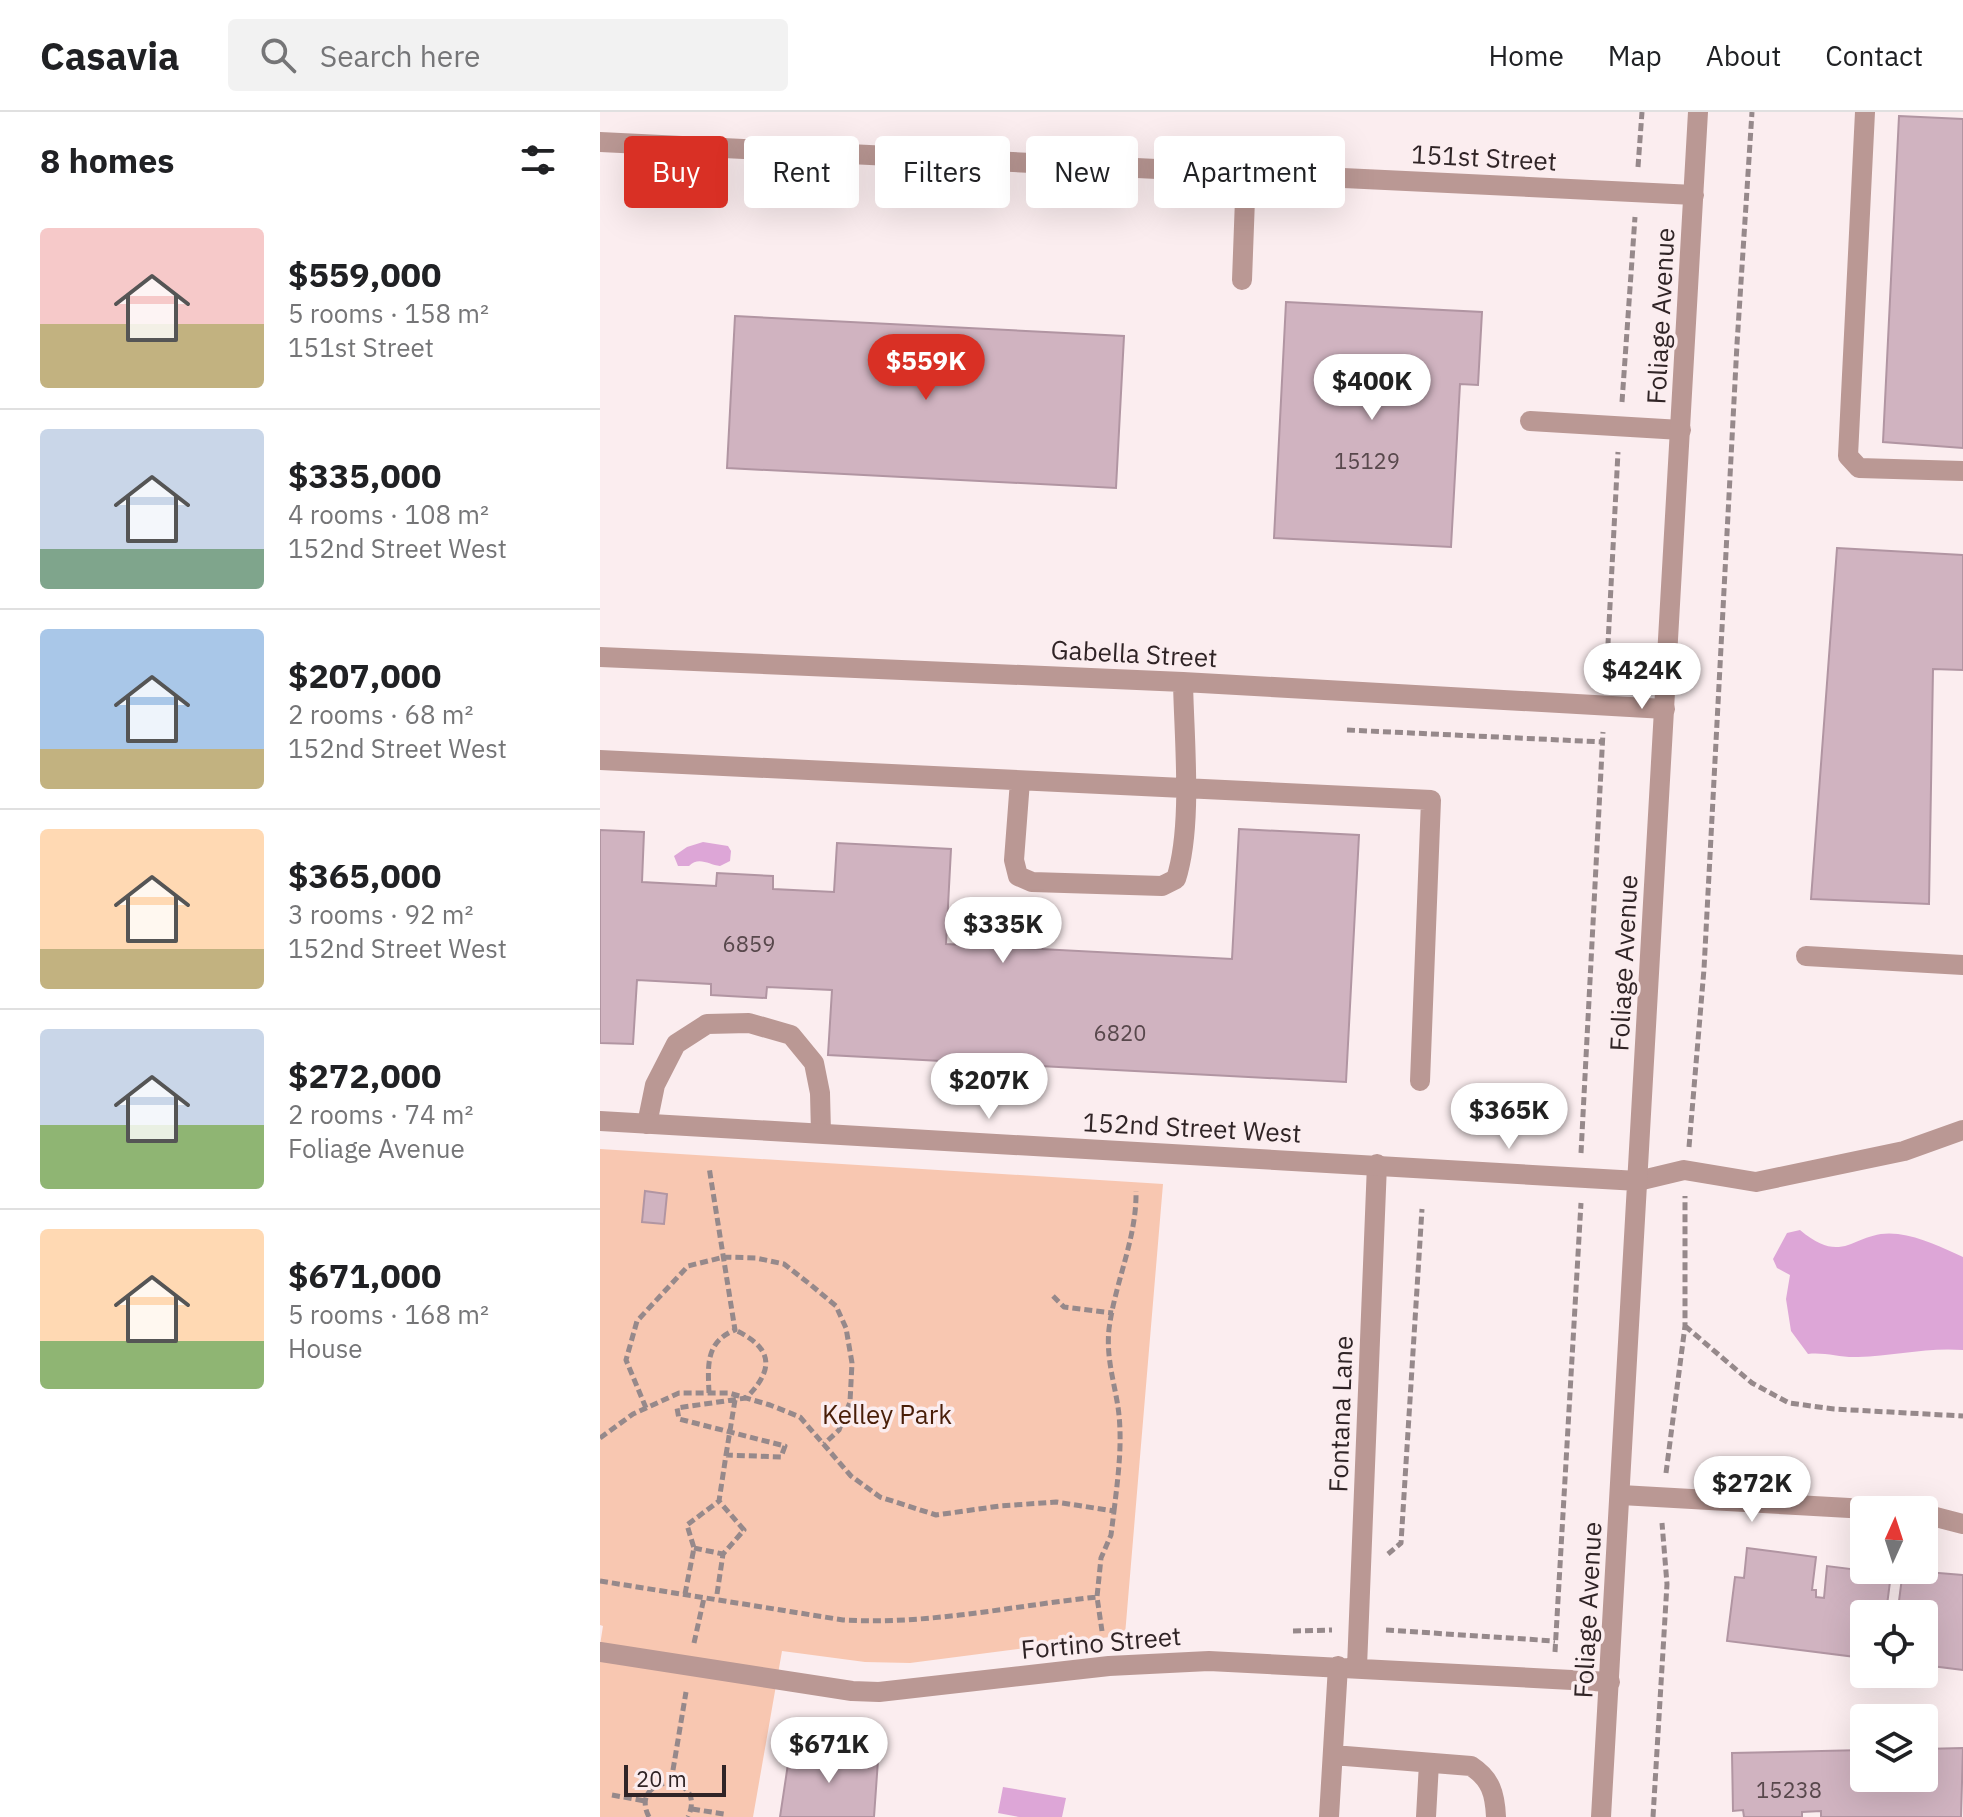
<!DOCTYPE html>
<meta charset="utf-8">
<style>
:root{--surface:#fff;--page:#f2f2f2;--text:#202124;--muted:#757577;--line:#e0e0e0;--accent:#d93025}
body{margin:0;font-family:"IBM Plex Sans",sans-serif;background:var(--page);color:var(--text);height:100vh;display:flex;flex-direction:column;font-size:30px;white-space:nowrap}
*{box-sizing:border-box;margin:0}
p{font-size:26px;color:var(--muted)}
.icon{flex:none;width:44px;height:44px;fill:none;stroke:currentColor;stroke-width:2;stroke-linecap:round;stroke-linejoin:round}
.map{position:relative;flex:1;overflow:hidden}
.side{display:flex;flex-direction:column;background:var(--surface);width:600px}
.side>*{flex:none}
.guide{position:absolute;left:24px;top:24px;width:760px;height:72px;display:flex;gap:16px}
.needle{width:52px;rotate:3deg}
.buttons{position:absolute;left:1250px;top:1384px;display:grid;gap:16px}
.buttons a{display:grid;place-items:center;width:88px;height:88px;border-radius:8px;background:var(--surface);box-shadow:0 8px 32px #0002;font-size:40px}
.scale{position:absolute;left:24px;bottom:20px;width:102px;box-sizing:border-box;padding-left:8px;border:4px solid #302426;border-top:0;font-size:22px;line-height:28px;white-space:nowrap;color:#302426;-webkit-text-stroke:6px #fbedef;paint-order:stroke}
.price{position:absolute;translate:-50% -68px;padding:0 18px;border-radius:28px;background:#fff;color:#222;font-size:26px;line-height:52px;filter:drop-shadow(0 2px 4px #0008)}
.price::after{content:'';position:absolute;left:50%;top:48px;width:24px;height:18px;margin-left:-12px;background:inherit;clip-path:polygon(0 0,100% 0,50% 100%)}
.price.current{background:var(--accent);color:#fff}
ul{padding:0;list-style:none}
li{display:flex;align-items:center;gap:24px;height:200px;padding:0 40px}
li+li{border-top:2px solid var(--line)}
li span{display:grid;place-items:center;flex:none;width:224px;height:160px;border-radius:8px;color:#555}
li>.icon{margin-inline-start:auto}
span .icon{width:96px;height:96px;fill:#fffc;stroke-width:1}
li b{font-size:34px}
h2{display:flex;justify-content:space-between;align-items:center;height:96px;padding:0 40px;font-size:34px}
.tag{padding:0 28px;border-radius:8px;background:var(--surface);box-shadow:0 8px 32px #0002;font-size:28px;line-height:72px}
.tag.current{background:var(--accent);color:#fff}
header{display:flex;align-items:center;gap:48px;box-sizing:border-box;height:112px;padding:0 40px;background:var(--surface);border-bottom:2px solid var(--line)}
header strong{font-size:38px}
nav{display:flex;gap:44px;margin-inline-start:auto;font-size:28px}
.search{width:560px;height:72px;background:var(--page);display:flex;align-items:center;gap:20px;box-sizing:border-box;padding:0 28px;border-radius:8px;color:var(--muted);font-size:30px}
main{display:flex;flex:1;min-height:0}
.map>svg:first-child{display:block}
.green{fill:#f8c7b1}
.water{fill:#dda6d7}
.building{fill:#d0b3c0;stroke:#b195a2;stroke-width:2}
.lines{fill:none;stroke-linecap:round;stroke-linejoin:round}
.path{stroke:#96898b;stroke-width:5;stroke-dasharray:8 4;stroke-linecap:butt}
.service{stroke:#ba9894;stroke-width:20}
.minor{stroke:#ba9894;stroke-width:20}
.labels{text-anchor:middle;stroke-width:7;stroke-linejoin:round;paint-order:stroke}
.number-label{font-size:22px;fill:#58484c}
.street-label{font-size:26px;fill:#302426;stroke:#fbedef}
.park-label{font-size:26px;fill:#491e08;stroke:#fbedef}
</style>
<header>
<strong>Casavia</strong>
<div class="search"><svg class="icon" aria-label="search" viewBox="0 0 24 24"><circle cx="10" cy="10" r="6"/><path d="M15 15l6 6"/></svg>Search here</div>
<nav><a>Home</a><a>Map</a><a>About</a><a>Contact</a></nav>
</header>
<main>
<section class="side">
<h2>8 homes<svg class="icon" aria-label="filters" viewBox="0 0 24 24"><path d="M4 7h16M4 17h16"/><circle cx="9" cy="7" r="2"/><circle cx="15" cy="17" r="2"/></svg></h2>
<ul>
<li><span style="background:linear-gradient(#f6c9c9 60%,#c2b280 0)"><svg class="icon" aria-label="home" viewBox="0 0 24 24"><path d="M3 11l9-7 9 7M6 9v11h12V9"/></svg></span><div><b>$559,000</b><p>5 rooms · 158 m²</p><p>151st Street</p></div></li>
<li><span style="background:linear-gradient(#c9d6e8 75%,#7fa58c 0)"><svg class="icon" aria-label="home" viewBox="0 0 24 24"><path d="M3 11l9-7 9 7M6 9v11h12V9"/></svg></span><div><b>$335,000</b><p>4 rooms · 108 m²</p><p>152nd Street West</p></div></li>
<li><span style="background:linear-gradient(#a9c7e8 75%,#c2b280 0)"><svg class="icon" aria-label="home" viewBox="0 0 24 24"><path d="M3 11l9-7 9 7M6 9v11h12V9"/></svg></span><div><b>$207,000</b><p>2 rooms · 68 m²</p><p>152nd Street West</p></div></li>
<li><span style="background:linear-gradient(#ffd9b3 75%,#c2b280 0)"><svg class="icon" aria-label="home" viewBox="0 0 24 24"><path d="M3 11l9-7 9 7M6 9v11h12V9"/></svg></span><div><b>$365,000</b><p>3 rooms · 92 m²</p><p>152nd Street West</p></div></li>
<li><span style="background:linear-gradient(#c9d6e8 60%,#8fb573 0)"><svg class="icon" aria-label="home" viewBox="0 0 24 24"><path d="M3 11l9-7 9 7M6 9v11h12V9"/></svg></span><div><b>$272,000</b><p>2 rooms · 74 m²</p><p>Foliage Avenue</p></div></li>
<li><span style="background:linear-gradient(#ffd9b3 70%,#8fb573 0)"><svg class="icon" aria-label="home" viewBox="0 0 24 24"><path d="M3 11l9-7 9 7M6 9v11h12V9"/></svg></span><div><b>$671,000</b><p>5 rooms · 168 m²</p><p>House</p></div></li>
</ul>
</section>
<div class="map">
<svg width="1363" height="1705" viewBox="0 0 1363 1705">
<rect width="100%" height="100%" fill="#fbedef"/>
<!-- green -->
<path class="green" d="M0 1037 563 1072 525 1523 310 1551 265 1550 182 1539 153 1705H0V1533L3 1514 0 1513Z"/>
<!-- water -->
<path class="water" d="M103 730 128 734 131 739 130 749 120 754C109 753 99 744 89 754H78L74 744 87 735Z
M1200 1118C1246 1157 1254 1116 1298 1122 1321 1125 1343 1136 1363 1145V1238C1328 1235 1293 1244 1258 1245 1241 1246 1225 1240 1208 1242L1191 1219 1186 1187 1190 1163 1177 1156 1173 1147 1187 1121Z
M403 1675 466 1686 462 1705H419L398 1701Z"/>
<!-- building -->
<path class="building" d="M1299 4 1363 7V336L1283 330Z
M686 190 882 200 878 273 860 272 851 435 674 426Z
M135 204 524 224 516 376 127 356Z
M1237 436 1363 443V558L1333 557 1329 792 1211 787Z
M639 717 759 723 746 970 228 943 232 878 167 875 166 886 111 883V872L37 868 33 932 0 931V718L44 720 42 770 116 774 117 761 173 764V777L234 780 237 731 351 737 346 832 632 847Z
M45 1079 67 1082 64 1112 42 1110Z
M1147 1436 1216 1445 1212 1478H1216V1485L1224 1486 1227 1454 1291 1462 1287 1493 1293 1494 1294 1489H1299L1303 1458 1363 1463V1558L1324 1553V1502H1264V1546L1127 1529 1135 1465 1144 1466Z
M191 1632 278 1648 274 1705H180Z
M1363 1636 1361 1705H1221V1699L1202 1700V1705H1144L1143 1698 1133 1699 1132 1641 1264 1638V1666H1324V1637Z"/>
<g class="lines">
<!-- path -->
<path class="path" d="M1038 55 1042 0
M1022 290 1035 105
M1006 570 1018 340
M747 618 1003 630
M1089 1035 1104 857 1137 232 1152 0
M981 1041 1003 620
M453 1184 464 1195 513 1201
M1085 1214 1152 1271 1189 1291 1234 1297 1363 1304
M109 1281C108 1254 105 1230 135 1218L109 1055
M46 1296 26 1248 37 1209 88 1154 124 1145 156 1146 184 1152 211 1173 236 1194 246 1216 252 1251 250 1290 239 1318 224 1332
M0 1326 33 1302 79 1281H129L170 1293 200 1305 251 1364 280 1385 336 1403 400 1394 456 1390 514 1399 511 1423 501 1446 497 1485 502 1519
M126 1343 135 1288
M1066 1361 1085 1214V1084
M514 1399C518 1365 523 1330 518 1295 514 1269 506 1245 509 1217 515 1170 537 1126 536 1079
M94 1436 123 1442
M788 1442 801 1431 822 1097
M0 1469 243 1508C330 1513 411 1494 497 1485
M85 1482 94 1436 87 1413 119 1389
M117 1482 123 1442 144 1418 119 1389 126 1343 181 1345 185 1334 79 1307 77 1296 146 1286C175 1257 173 1236 135 1218
M786 1518 955 1529
M693 1519 732 1518
M94 1531 104 1486
M955 1540 981 1091
M71 1670 86 1580
M12 1683 45 1689
M92 1697 124 1702
M49 1705C27 1662 109 1658 88 1705
M1053 1705 1067 1472 1062 1411"/>
<!-- service -->
<path class="service" d="M1265 0 1248 344 1259 356 1363 359
M642 168 646 60
M930 309 1081 318
M0 545 583 570 1065 597
M0 648 831 688 820 969
M420 669 414 748 418 764 432 770 562 774 576 767C593 714 584 627 583 570
M1206 844 1363 853
M47 1012 55 973 76 932 107 912 149 911 191 923 214 951 220 981 221 1021
M1038 1069 1084 1058 1156 1070 1304 1039 1363 1018
M0 1540 252 1579 279 1580 509 1554 609 1549 1010 1570
M757 1555 777 1052
M733 1643 871 1654C891 1667 895 1682 896 1705
M729 1705 738 1554
M826 1705 829 1651"/>
<!-- minor -->
<path class="minor" d="M0 30 1094 83
M0 1009 1038 1069
M1021 1383 1285 1398
M1324 1402 1363 1412
M1001 1705 1098 0"/>
</g>
<g class="labels">
<!-- number labels -->
<g class="number-label">
<text x="767" y="357">15129</text>
<text x="149" y="840">6859</text>
<text x="520" y="929">6820</text>
<text x="1189" y="1686">15238</text>
</g>
<!-- street labels -->
<g class="street-label">
<text transform="translate(884 46) rotate(3)" y="9">151st Street</text>
<text transform="translate(1061 204) rotate(-87)" y="9">Foliage Avenue</text>
<text transform="translate(534 542) rotate(3)" y="9">Gabella Street</text>
<text transform="translate(1024 851) rotate(-87)" y="9">Foliage Avenue</text>
<text transform="translate(592 1016) rotate(3)" y="9">152nd Street West</text>
<text transform="translate(741 1302) rotate(-88)" y="9">Fontana Lane</text>
<text transform="translate(988 1498) rotate(-87)" y="9">Foliage Avenue</text>
<text transform="translate(501 1531) rotate(-5)" y="9">Fortino Street</text>
</g>
<!-- park labels -->
<g class="park-label">
<text x="287" y="1312">Kelley Park</text>
</g>
</g>
</svg>
<div class="buttons">
<a><svg class="needle" viewBox="-14 -14 28 28"><path d="M0-13l5 13h-10z" fill="#e53935"/><path d="M0 13l5-13h-10z" fill="#757577"/></svg></a>
<a><svg class="icon" aria-label="locate" viewBox="0 0 24 24"><circle cx="12" cy="12" r="6"/><path d="M12 2v4M12 18v4M2 12h4M18 12h4"/></svg></a>
<a><svg class="icon" aria-label="layers" viewBox="0 0 24 24"><path d="M12 4l9 5-9 5-9-5zM3 14l9 5 9-5"/></svg></a>
</div>
<div class="scale">20 m</div>
<b class="price current" style="left:326px;top:290px">$559K</b>
<b class="price" style="left:772px;top:310px">$400K</b>
<b class="price" style="left:1042px;top:599px">$424K</b>
<b class="price" style="left:403px;top:853px">$335K</b>
<b class="price" style="left:389px;top:1009px">$207K</b>
<b class="price" style="left:909px;top:1039px">$365K</b>
<b class="price" style="left:1152px;top:1412px">$272K</b>
<b class="price" style="left:229px;top:1673px">$671K</b>
<div class="guide">
<a class="tag current">Buy</a>
<a class="tag">Rent</a>
<a class="tag">Filters</a>
<a class="tag">New</a>
<a class="tag">Apartment</a>
</div>
</div>
</main>
